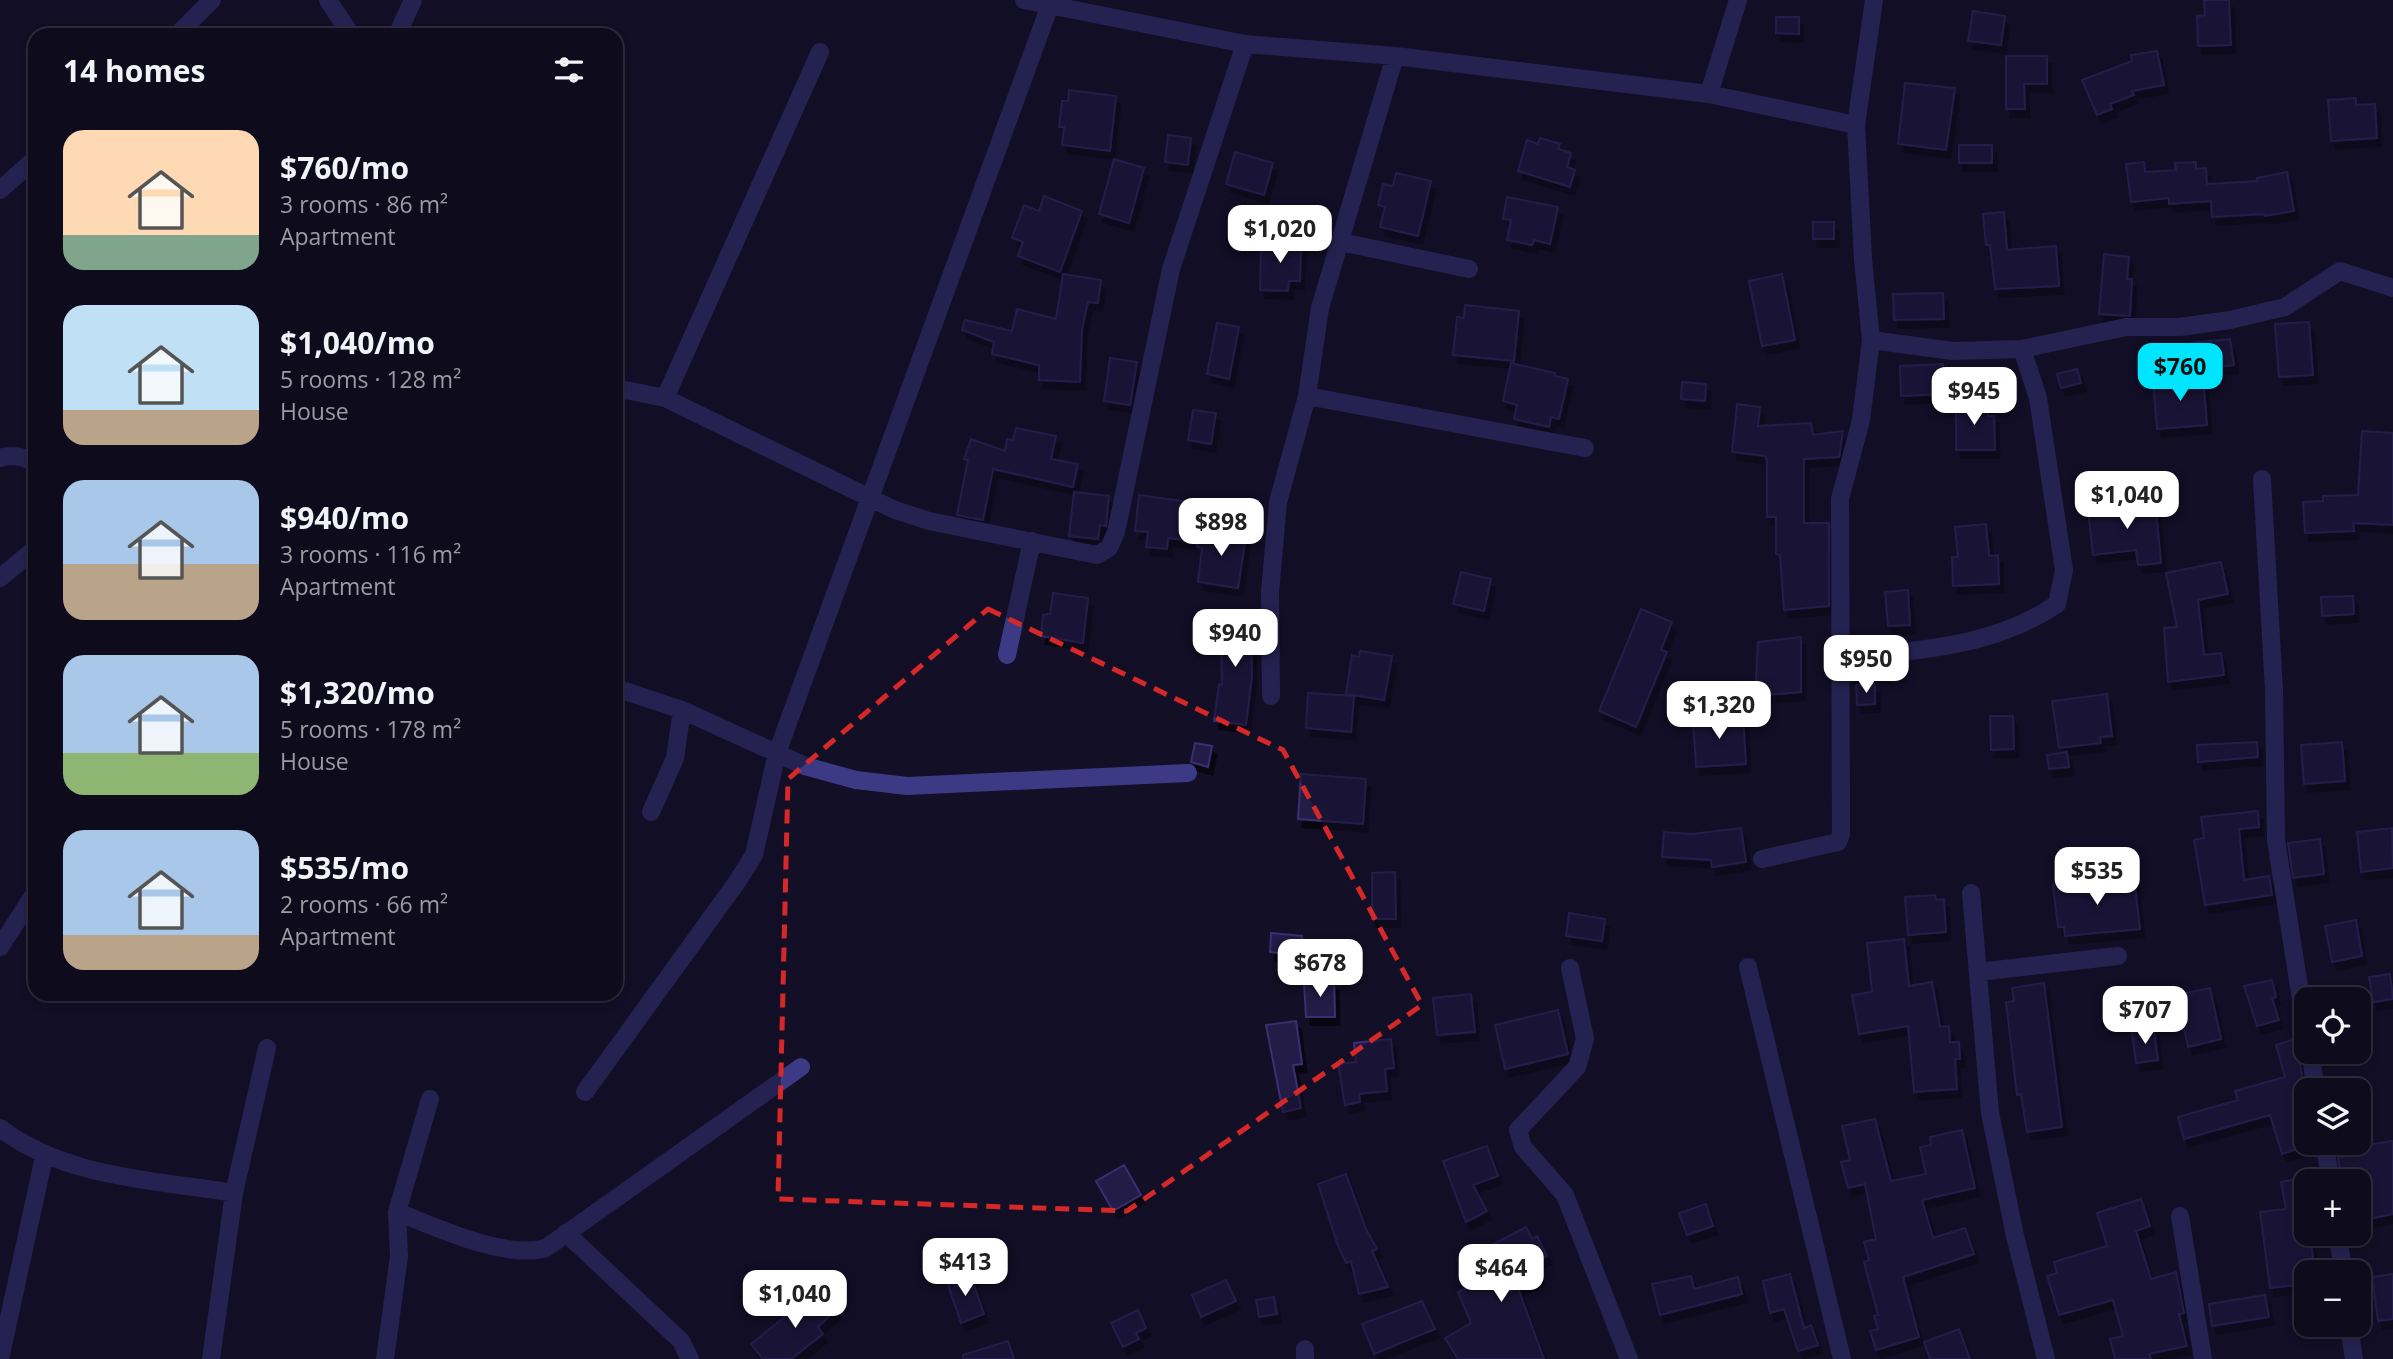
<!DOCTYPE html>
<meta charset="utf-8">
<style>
:root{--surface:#0e0b1c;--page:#171425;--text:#f1f3f6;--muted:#9b9ba3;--line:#2e2b3b;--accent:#00e5ff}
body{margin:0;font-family:"Open Sans",sans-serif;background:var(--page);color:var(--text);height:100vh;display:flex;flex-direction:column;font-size:26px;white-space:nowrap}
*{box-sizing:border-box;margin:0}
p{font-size:23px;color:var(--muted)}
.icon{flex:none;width:38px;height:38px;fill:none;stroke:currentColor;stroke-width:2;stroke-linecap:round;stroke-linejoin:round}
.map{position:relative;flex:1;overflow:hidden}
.details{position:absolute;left:28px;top:28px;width:595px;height:973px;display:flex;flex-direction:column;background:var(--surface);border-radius:21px;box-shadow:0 4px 10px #0003,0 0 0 2px var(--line)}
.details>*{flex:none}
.controls{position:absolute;left:2294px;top:987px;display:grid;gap:14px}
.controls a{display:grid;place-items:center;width:77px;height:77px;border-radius:14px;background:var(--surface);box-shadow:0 4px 10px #0003,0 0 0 2px var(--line);font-size:35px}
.price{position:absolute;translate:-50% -60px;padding:0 16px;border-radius:14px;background:#fff;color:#222;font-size:23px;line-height:46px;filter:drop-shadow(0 2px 4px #0008)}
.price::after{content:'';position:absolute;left:50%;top:42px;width:21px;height:16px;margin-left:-10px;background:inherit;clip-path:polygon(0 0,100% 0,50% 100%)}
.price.selected{background:var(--accent);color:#111}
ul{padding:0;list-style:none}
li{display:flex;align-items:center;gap:21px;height:175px;padding:0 35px}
li span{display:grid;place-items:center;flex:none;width:196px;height:140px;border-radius:21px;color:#555}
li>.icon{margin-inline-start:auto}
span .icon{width:84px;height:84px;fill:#fffc;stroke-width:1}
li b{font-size:30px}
h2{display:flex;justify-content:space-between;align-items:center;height:84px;padding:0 35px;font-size:30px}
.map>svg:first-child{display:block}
.building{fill:#241b47;stroke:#3b2d73;stroke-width:2;filter:url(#shadow)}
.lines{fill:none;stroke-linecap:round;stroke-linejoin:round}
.minor{stroke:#3d3a85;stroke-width:18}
.marked{fill:none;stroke:#d62828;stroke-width:5;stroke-dasharray:14 9;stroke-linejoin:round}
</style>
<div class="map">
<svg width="2393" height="1359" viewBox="0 0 2393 1359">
<defs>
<filter id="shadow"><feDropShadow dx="4.5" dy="8" stdDeviation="0" flood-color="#0009"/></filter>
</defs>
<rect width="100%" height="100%" fill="#130f26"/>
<!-- building -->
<path class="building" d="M2204 0H2229L2231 45 2198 46 2197 16 2205 15Z
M1973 11 2005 16 2001 45 1968 41Z
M1776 17H1799V34L1776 33Z
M2157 51 2164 85 2132 91 2134 95 2110 104 2112 109 2097 115 2082 80 2132 61 2131 55Z
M2006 56H2047V84H2024L2025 109H2006Z
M1905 83 1955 88 1946 150 1898 144Z
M1069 90 1116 96 1110 151 1062 145 1064 127H1059L1062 101H1068Z
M2356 98V105L2375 104 2377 138 2331 141 2328 100Z
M1168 135 1191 138 1188 165 1165 162Z
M1540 138 1560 144 1558 149 1571 153 1567 167 1575 170 1570 187 1518 171 1527 140 1538 144Z
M1959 145H1992V163H1959Z
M1235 152 1273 163 1264 195 1226 184Z
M1114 159 1144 168 1129 223 1099 214Z
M2144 162 2145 172 2176 170 2175 163 2196 162V169L2206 168 2207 184 2258 181 2257 178 2287 172 2294 211 2265 216 2264 214 2212 217 2211 201 2169 204V198L2131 202 2126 164Z
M1396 173 1431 181 1418 236 1380 227 1385 207 1378 205 1383 184 1393 186Z
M1044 196 1082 211 1060 272 1018 256 1023 242 1012 238 1024 205 1039 211Z
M1507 197 1558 207 1550 244 1534 240 1532 245 1507 240 1511 220 1503 219Z
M2004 212 2007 250 2056 246 2059 286 1995 289 1990 245H1986L1983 214Z
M1813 222H1834V239H1813Z
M1261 241 1301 243 1300 281H1289L1288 291 1260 290Z
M2104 254 2129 257 2127 279H2132L2130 316 2099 314Z
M1063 274 1101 280 1098 303 1088 302 1082 329 1080 382 1039 380V365L992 354 994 342 962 330 965 320 1012 331 1017 309 1056 319Z
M1782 274 1795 340 1762 346 1749 281Z
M1943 293 1944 319 1894 320 1893 294Z
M1465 305 1519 311 1514 361 1453 355 1457 317 1464 318Z
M2309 322 2313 375 2279 377 2275 324Z
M1217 323 1239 327 1229 379 1207 374Z
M2230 339 2234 365 2193 369 2190 343Z
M1110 358 1137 362 1130 405 1104 401Z
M1511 363 1555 373V376L1568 379 1559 419 1551 417 1549 427 1514 419 1517 405 1503 401Z
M1943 364 1944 394 1901 396 1900 366Z
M2077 369 2081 383 2061 388 2057 374Z
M2203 377 2207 425 2157 429 2153 381Z
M1682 382 1706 384 1705 401 1681 399Z
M1956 402 1988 403V416H1994L1995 450H1956Z
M1737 404 1760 407 1758 426 1811 423 1813 435 1843 431 1839 457 1804 459V523H1829V606L1784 610 1780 555 1776 554V517H1767V461L1765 456 1732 452Z
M1193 410 1216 413 1211 444 1188 440Z
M1016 428 1056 436 1051 459 1078 464 1073 487 993 469 983 520 957 515 968 460 964 459 971 439 1005 451 1007 439 1013 440Z
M2362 431 2393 433V525L2353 523 2354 531 2305 533 2303 502 2323 501V496L2358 495Z
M1074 492 1109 496 1106 526 1100 525 1098 539 1069 536Z
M1139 495 1197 503 1193 541 1168 538 1167 549 1146 547 1148 532 1135 531Z
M2155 500 2161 563 2138 565 2136 550 2093 555 2088 510Z
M1986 524 1989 556 1998 555 1999 584 1953 586 1952 557H1958L1955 527Z
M1200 529 1246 536 1238 588 1198 582 1202 548 1197 547Z
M2221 562 2228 594 2198 600 2204 655 2221 653 2224 675 2168 682 2164 628 2177 627 2166 573Z
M1461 572 1491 579 1484 611 1453 604Z
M1908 590 1910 625 1888 626 1885 592Z
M1053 593 1088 598 1083 643 1041 636 1043 615 1050 614Z
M2353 596 2354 614 2322 616 2321 597Z
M1641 609 1672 622 1661 650 1667 652 1636 727 1599 711Z
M1220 613H1250L1252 676 1246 725 1214 721 1219 684 1222 685Z
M1801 637V692L1755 696 1758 642Z
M1360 651 1392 656 1384 700 1346 694 1352 655 1359 657Z
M1856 685H1875V704L1857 705Z
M1308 693 1354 696 1351 732 1306 728Z
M2107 694 2112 736 2100 737 2101 743 2059 748 2052 701Z
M1743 715 1746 764 1696 767 1693 718Z
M1990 716H2013L2014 749 1991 750Z
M2257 742 2258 757 2198 762 2197 745Z
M2342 742 2345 781 2304 784 2301 745Z
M1195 743 1212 746 1208 767 1191 762Z
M2067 752 2069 767 2049 769 2047 755Z
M1301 774 1366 779 1363 824 1298 819Z
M2258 811 2259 827 2239 829 2244 880 2269 876 2272 895 2205 905 2194 840 2204 838 2201 817Z
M1741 828 1746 862 1712 867 1711 860 1662 857 1664 832 1692 834Z
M2392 828 2393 868 2361 872 2357 832Z
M2320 839 2324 874 2293 878 2288 843Z
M1395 872 1396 919H1372V873Z
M2134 877 2140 929 2065 936 2064 927H2058L2053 885Z
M1935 895 1936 900 1944 899 1946 932 1908 935 1905 897Z
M1569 913 1605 919 1602 941 1566 936Z
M2356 920 2362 956 2332 962 2325 926Z
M1271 933 1302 936 1301 955 1270 952Z
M1904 939 1909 986 1932 982 1940 1027 1949 1026 1950 1042H1959L1960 1059H1955L1957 1089 1914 1092 1908 1026 1859 1034 1852 995 1872 992 1867 943Z
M2390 974 2393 999 2373 1002 2369 977Z
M2272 980 2276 997 2272 998 2279 1020 2257 1026 2244 986Z
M1304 982H1334L1335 1017H1306Z
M2044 983 2062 1127 2027 1132 2021 1094 2017 1095 2006 1002 2014 1001 2012 988Z
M2210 988 2221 1039 2188 1047 2177 995Z
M1471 994 1475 1032 1437 1035 1433 998Z
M1558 1010 1568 1054 1505 1069 1495 1025Z
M1296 1021 1302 1064 1293 1065 1301 1108 1283 1112 1266 1025Z
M2154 1029 2158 1060 2136 1063 2132 1032Z
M1391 1039 1394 1068 1385 1069 1387 1091 1359 1094 1360 1102 1345 1105 1338 1064 1356 1062 1354 1043Z
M2295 1039 2306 1096V1146L2282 1154 2270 1115 2184 1139 2178 1117 2238 1100 2235 1091 2285 1077 2276 1045Z
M1875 1119 1891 1181 1926 1174 1920 1147 1931 1145 1930 1137 1962 1130 1975 1188 1922 1200 1933 1238 1965 1228 1974 1254 1903 1277 1919 1337 1876 1350 1870 1331 1878 1329 1874 1316 1878 1315 1864 1262 1869 1260 1864 1242 1876 1239 1865 1184 1848 1188 1841 1162 1850 1160 1842 1126Z
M2393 1141V1214L2359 1221V1181H2342L2338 1158 2348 1156 2347 1148Z
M1487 1146 1498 1176 1473 1185 1487 1211 1466 1222 1443 1161Z
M1124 1165 1141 1195 1113 1211 1096 1181Z
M1346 1174 1366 1229 1377 1249 1372 1251 1388 1287 1359 1294 1351 1261 1346 1263 1337 1243 1318 1184Z
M2306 1177V1234H2310L2314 1266 2294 1269 2296 1285 2270 1288 2260 1212 2286 1209 2281 1182Z
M2141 1199 2150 1226 2136 1231 2151 1279 2176 1272 2184 1313 2179 1314 2187 1346 2149 1354 2151 1359H2115L2110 1339 2123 1336 2113 1300 2059 1315 2047 1276 2057 1273 2054 1262 2107 1246 2097 1213Z
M1706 1204 1713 1226 1687 1235 1679 1213Z
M1526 1227 1532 1239 1537 1236 1547 1256 1533 1263 1540 1276 1518 1288 1544 1359H1458L1445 1338 1471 1323 1458 1292 1487 1280 1481 1270 1492 1264 1484 1249Z
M970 1274 984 1314 961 1323 947 1282Z
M1790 1274 1804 1328 1811 1325 1818 1345 1798 1351 1784 1309 1770 1313 1763 1281Z
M2393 1274V1319L2378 1321 2372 1277Z
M1691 1276 1694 1289 1738 1277 1742 1294 1660 1315 1652 1284Z
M1226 1280 1236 1301 1201 1317 1192 1295Z
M818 1290 836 1310 818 1327 823 1334 791 1359H763L751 1344Z
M2265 1295 2269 1317 2212 1326 2209 1304Z
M1274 1297 1277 1314 1259 1317 1256 1300Z
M1422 1301 1435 1329 1374 1354 1362 1324Z
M1138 1310 1146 1328 1136 1333 1139 1339 1123 1347 1111 1323Z
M1959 1329 1970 1359H1930L1924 1342Z
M1008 1341 1014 1359H963V1355Z"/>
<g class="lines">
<!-- minor -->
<path class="minor" d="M328 0 351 35
M1024 0 1245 44 1395 56 1709 94 1856 125
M177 35 212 0
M397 35 413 0
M1709 94 1738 0
M0 190 35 159
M1341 242 1469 269
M1871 340 1953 351 2022 349 2126 327H2180L2230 320 2285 307 2340 271 2393 288
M616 392 626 390 665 398 895 510 929 521 1097 555 1109 548 1116 532 1171 269 1245 44
M1307 396 1585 448
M665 398 820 52
M0 458C11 454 27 456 35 465
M2262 479 2274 690 2276 840 2306 1031
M0 578 35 549
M1007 655 1032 541
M1842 659C1917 650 1993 648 2057 604L2064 570 2038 398 2022 349
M616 688 682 710 805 766 856 780 907 786 1188 773
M1271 696 1270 592 1278 502 1307 396 1320 308 1395 56
M651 812 675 758 682 710
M1762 859 1838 842 1841 834 1840 499 1861 420 1871 340 1863 259 1856 125 1874 0
M1971 893 1990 1113 2015 1236 2046 1359
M0 947 35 893
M1748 967 1842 1359
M1570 968 1585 1039 1577 1067 1518 1130 1523 1147 1565 1195 1629 1359
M1978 972 2118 956
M2310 1052 2316 1090
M585 1092 737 882 754 855 777 753 1050 5
M0 1128C65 1178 155 1180 234 1193
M2324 1143 2331 1181
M397 1212C436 1227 505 1260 546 1248L801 1067
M2180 1216 2203 1359
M566 1233 681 1341 690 1359
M2338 1234 2343 1272
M2349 1325 2354 1359
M1305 1349V1359
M0 1359 44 1157
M211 1359 234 1193 267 1048
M385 1359 399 1256 397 1212 430 1099"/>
</g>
<!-- marked area -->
<path d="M0 0H2393V1359H0ZM988 609 1283 750 1422 1005 1127 1211 778 1199 788 779Z" fill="#130f26" fill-opacity=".55" fill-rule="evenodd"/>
<path class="marked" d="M988 609 1283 750 1422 1005 1127 1211 778 1199 788 779Z"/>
</svg>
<div class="controls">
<a><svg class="icon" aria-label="locate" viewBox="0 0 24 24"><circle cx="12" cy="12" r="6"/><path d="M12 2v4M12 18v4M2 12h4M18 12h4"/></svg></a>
<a><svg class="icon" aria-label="layers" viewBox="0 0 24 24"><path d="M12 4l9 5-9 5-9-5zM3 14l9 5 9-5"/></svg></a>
<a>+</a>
<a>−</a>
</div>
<b class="price" style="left:1280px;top:265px">$1,020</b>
<b class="price selected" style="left:2180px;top:403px">$760</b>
<b class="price" style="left:1974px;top:427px">$945</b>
<b class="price" style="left:2127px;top:531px">$1,040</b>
<b class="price" style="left:1221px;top:558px">$898</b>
<b class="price" style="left:1235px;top:669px">$940</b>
<b class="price" style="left:1866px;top:695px">$950</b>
<b class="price" style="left:1719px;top:741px">$1,320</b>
<b class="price" style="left:2097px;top:907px">$535</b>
<b class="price" style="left:1320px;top:999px">$678</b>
<b class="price" style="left:2145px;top:1046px">$707</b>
<b class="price" style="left:965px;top:1298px">$413</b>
<b class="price" style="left:1501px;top:1304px">$464</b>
<b class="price" style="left:795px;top:1330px">$1,040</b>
<section class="details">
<h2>14 homes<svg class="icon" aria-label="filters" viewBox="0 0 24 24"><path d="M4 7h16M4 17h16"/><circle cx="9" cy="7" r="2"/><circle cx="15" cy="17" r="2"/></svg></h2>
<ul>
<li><span style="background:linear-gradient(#ffd9b3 75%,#7fa58c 0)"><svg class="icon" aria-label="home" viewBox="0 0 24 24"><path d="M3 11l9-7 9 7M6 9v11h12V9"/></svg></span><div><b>$760/mo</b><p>3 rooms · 86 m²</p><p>Apartment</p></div></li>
<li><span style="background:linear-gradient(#bfe0f5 75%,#b9a48a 0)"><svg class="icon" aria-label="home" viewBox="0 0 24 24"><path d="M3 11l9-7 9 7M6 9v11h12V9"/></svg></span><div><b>$1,040/mo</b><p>5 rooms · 128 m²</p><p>House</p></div></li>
<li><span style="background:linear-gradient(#a9c7e8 60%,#b9a48a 0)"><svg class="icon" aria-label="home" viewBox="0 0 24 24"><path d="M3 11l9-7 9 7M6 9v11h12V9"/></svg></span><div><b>$940/mo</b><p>3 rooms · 116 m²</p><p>Apartment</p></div></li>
<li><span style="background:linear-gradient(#a9c7e8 70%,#8fb573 0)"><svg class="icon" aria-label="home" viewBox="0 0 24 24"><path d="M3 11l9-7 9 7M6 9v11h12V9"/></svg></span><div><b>$1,320/mo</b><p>5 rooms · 178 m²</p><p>House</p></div></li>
<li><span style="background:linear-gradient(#a9c7e8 75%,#b9a48a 0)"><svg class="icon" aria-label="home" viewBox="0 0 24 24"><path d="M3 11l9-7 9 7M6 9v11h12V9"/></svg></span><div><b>$535/mo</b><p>2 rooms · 66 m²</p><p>Apartment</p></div></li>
</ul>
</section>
</div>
